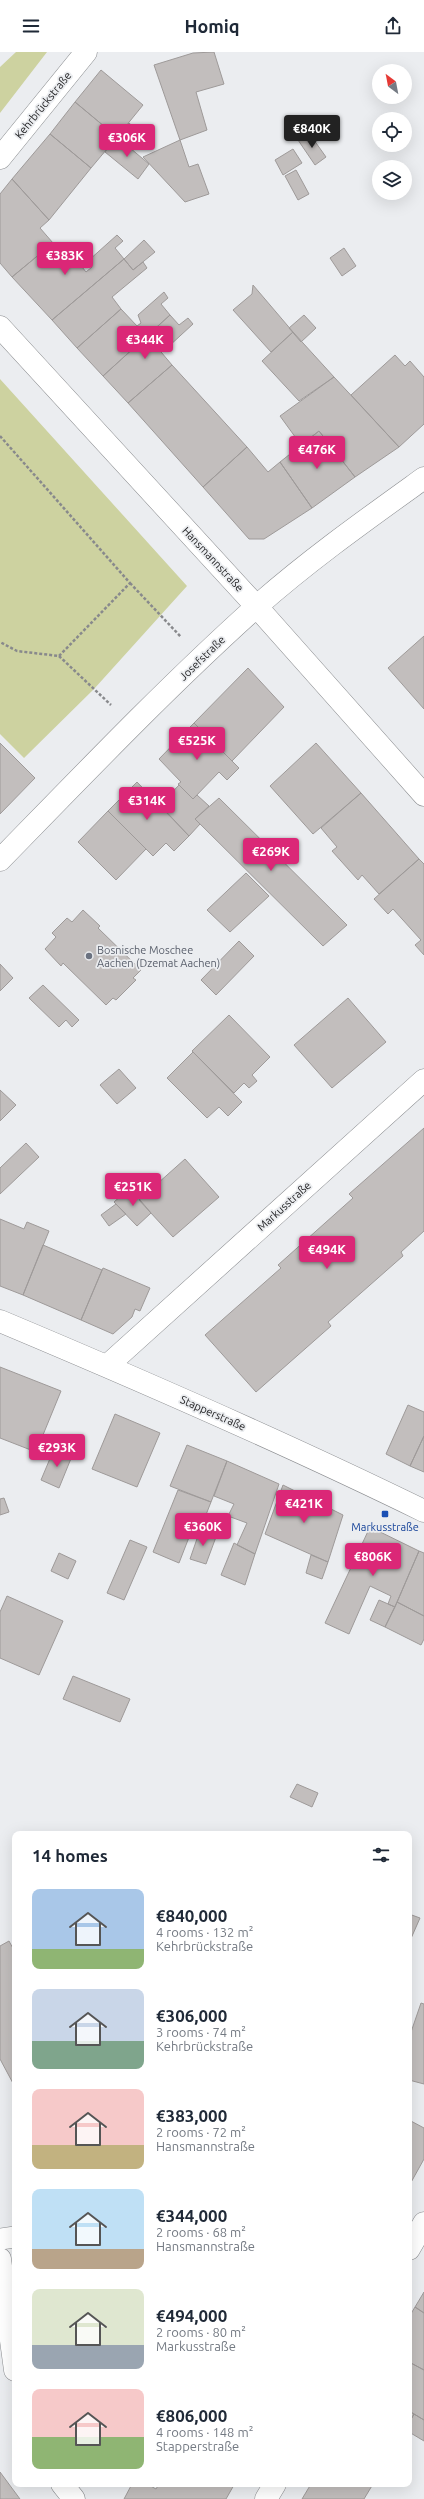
<!DOCTYPE html>
<meta charset="utf-8">
<style>
:root{--surface:#fff;--page:#f6f6f7;--text:#1f2937;--muted:#747a83;--accent:#db2777}
body{margin:0;font-family:Ubuntu,sans-serif;background:var(--page);color:var(--text);height:100vh;display:flex;flex-direction:column;font-size:15px;white-space:nowrap}
*{box-sizing:border-box;margin:0}
p{font-size:13px;color:var(--muted)}
.icon{flex:none;width:22px;height:22px;fill:none;stroke:currentColor;stroke-width:2;stroke-linecap:round;stroke-linejoin:round}
.map{position:relative;flex:1;overflow:hidden}
.sheet{position:absolute;left:12px;top:1779px;width:400px;height:656px;display:flex;flex-direction:column;background:var(--surface);border-radius:8px;box-shadow:0 4px 16px #0002}
.sheet>*{flex:none}
.needle{width:26px;rotate:328deg}
.tools{position:absolute;left:372px;top:12px;display:grid;gap:8px}
.tools a{display:grid;place-items:center;width:40px;height:40px;border-radius:50%;background:var(--surface);box-shadow:0 4px 16px #0002;font-size:20px}
.price{position:absolute;translate:-50% -34px;padding:0 9px;border-radius:4px;background:var(--accent);color:#fff;font-size:13px;line-height:26px;filter:drop-shadow(0 1px 2px #0008)}
.price::after{content:'';position:absolute;left:50%;top:24px;width:12px;height:9px;margin-left:-6px;background:inherit;clip-path:polygon(0 0,100% 0,50% 100%)}
.price.current{background:#222;color:#fff}
ul{padding:0;list-style:none}
li{display:flex;align-items:center;gap:12px;height:100px;padding:0 20px}
li span{display:grid;place-items:center;flex:none;width:112px;height:80px;border-radius:8px;color:#555}
li>.icon{margin-inline-start:auto}
span .icon{width:48px;height:48px;fill:#fffc;stroke-width:1}
li b{font-size:17px}
h2{display:flex;justify-content:space-between;align-items:center;height:48px;padding:0 20px;font-size:17px}
header{display:flex;justify-content:space-between;align-items:center;height:52px;padding:0 20px;background:var(--surface);font-size:18px;font-weight:700}
.map>svg:first-child{display:block}
.green{fill:#cdd2a0}
.building{fill:#c2bebd;stroke:#9e9a99}
.lines{fill:none;stroke-linecap:round;stroke-linejoin:round}
.service-casing{stroke:#8a8c8f;stroke-width:22}
.minor-casing{stroke:#8a8c8f;stroke-width:23}
.tertiary-casing{stroke:#8a8c8f;stroke-width:23}
.path{stroke:#88898c;stroke-width:2.5;stroke-dasharray:3 2;stroke-linecap:butt}
.service{stroke:#fff;stroke-width:21}
.minor{stroke:#fff;stroke-width:22}
.tertiary{stroke:#fff;stroke-width:22}
.worship-dot{fill:#6b7280;stroke:#ebedf0;stroke-width:1.5}
.transit-dot{fill:#1a4fb4;stroke:#ebedf0;stroke-width:1.5}
.labels{text-anchor:middle;stroke-width:3.5;stroke-linejoin:round;paint-order:stroke}
.street-label{font-size:11px;fill:#232325;stroke:#ebedf0}
.worship-label{font-size:11px;fill:#5b616d;stroke:#ebedf0;text-anchor:start}
.transit-label{font-size:11px;fill:#164399;stroke:#ebedf0}
</style>
<header><svg class="icon" aria-label="menu" viewBox="0 0 24 24"><path d="M4 6h16M4 12h16M4 18h16"/></svg>Homiq<svg class="icon" aria-label="share" viewBox="0 0 24 24"><path d="M12 15V3M7 8l5-5 5 5M5 13v7h14v-7"/></svg></header>
<div class="map">
<svg width="424" height="2447" viewBox="0 0 424 2447">
<rect width="100%" height="100%" fill="#ebedf0"/>
<!-- green -->
<path class="green" d="M16 0H47L0 61V15Z
M0 327 187 534 94 637 24 706 0 682Z"/>
<!-- building -->
<path class="building" d="M214 0 224 32 196 40 207 78 180 88 154 13 193 1Z
M101 18 143 53 117 85 75 50Z
M75 50 117 85 91 116 50 82Z
M129 71 145 85 134 98 117 85Z
M309 81 326 105 315 113 298 88Z
M50 82 91 116 49 168 12 127Z
M117 85 149 112 138 127 105 100Z
M180 88 189 115 198 112 209 142 185 150 143 105Z
M293 97 302 111 283 123 275 108Z
M296 118 309 142 298 148 285 124Z
M12 127 49 168 40 176 53 191 12 225 0 211V142Z
M117 183 123 189 115 196 124 207 52 268 12 225 53 191 65 204 71 201 86 220 92 215 88 209Z
M144 188 155 200 133 218 124 207Z
M344 196 356 214 342 224 330 206Z
M124 207 133 218 143 210 147 216 112 245 121 257 77 296 52 268Z
M253 233 293 280 271 300 233 258 252 242Z
M164 240 168 246 161 252 170 263 103 324 77 296 121 257 137 274 141 271 138 263Z
M170 263 179 273 188 266 193 272 168 295 160 291 156 294 172 313 128 351 103 324Z
M304 263 316 276 301 290 289 276Z
M293 280 334 325 299 349 262 309Z
M395 303 405 314 410 309 424 325V372L399 395 351 343Z
M172 313 247 395 203 435 128 351Z
M334 325 399 395 355 425 319 379 301 393 280 364Z
M319 379 355 425 312 456 280 410Z
M247 395 268 420 280 410 312 456 264 487H249L203 435Z
M424 584V657L388 616Z
M248 616 284 655 232 709 194 671Z
M194 671 239 716 227 728 219 720 193 747 178 732 181 730 159 707Z
M0 691 35 726 0 762Z
M316 691 361 741 313 782 270 734Z
M137 730 189 784 174 799 166 791 153 804 108 759Z
M179 733 193 747 197 743 209 754 195 767 200 772 189 784 160 753Z
M361 741 419 807 379 842 362 823 358 828 332 799 337 795 321 776Z
M219 746 347 873 323 894 195 767Z
M108 759 146 797 116 828 78 790Z
M419 807 424 812V903L415 893 421 888 393 857 388 862 374 847Z
M246 821 269 844 230 880 207 858Z
M83 858 100 874 98 876 141 918 133 926 136 928 116 948 113 946 106 953 63 911 61 914 45 897 56 885 52 881 67 866 72 870Z
M239 889 254 904 216 943 201 928Z
M0 912 13 926 0 939Z
M43 933 79 968 72 975 66 968 59 975 29 946Z
M348 946 386 990 332 1036 294 993Z
M229 963 270 1005 252 1023 257 1029 249 1036 244 1031 234 1041 192 999Z
M193 1000 242 1050 228 1064 219 1055 207 1066 167 1026Z
M119 1017 136 1036 117 1052 100 1033Z
M0 1038 16 1053 0 1069Z
M424 1076V1179L401 1200 403 1204 328 1270 331 1274 256 1340 205 1283 281 1216 278 1213 353 1146 349 1142Z
M26 1091 39 1105 0 1142V1116Z
M185 1107 219 1145 173 1185 139 1148Z
M130 1136 151 1161 137 1174 114 1150Z
M116 1152 126 1162 109 1174 101 1163Z
M0 1167 24 1177 27 1170 49 1179 23 1243 0 1234Z
M43 1193 102 1218 81 1268 23 1243Z
M103 1216 150 1236 140 1259 135 1257 132 1265 113 1282 81 1268Z
M0 1315 61 1339 36 1400 0 1386Z
M408 1353 424 1360V1384L410 1414 386 1402Z
M115 1362 160 1381 137 1435 92 1417Z
M424 1384V1420L410 1414Z
M187 1393 227 1409 211 1450 170 1434Z
M54 1397 72 1404 59 1436 41 1428Z
M227 1409 279 1432 255 1502 237 1493 247 1471 228 1464 234 1452 214 1444Z
M283 1433 343 1463 328 1510 265 1482Z
M178 1438 211 1450 200 1478 193 1475 179 1511 153 1500Z
M4 1446 9 1460 0 1463V1447Z
M370 1475 419 1499 395 1555 388 1552 391 1544 370 1534 349 1582 325 1571Z
M200 1478 216 1485 206 1512 190 1507Z
M130 1488 147 1495 124 1548 107 1541Z
M234 1491 255 1502 245 1533 221 1523Z
M419 1499 424 1501V1564L397 1550Z
M59 1501 76 1509 68 1527 51 1519Z
M311 1503 328 1510 322 1527 306 1521Z
M7 1544 63 1569 39 1623 0 1606V1560Z
M379 1548 395 1555 385 1575 370 1568Z
M397 1550 424 1564V1587L421 1593 385 1575Z
M73 1624 130 1647 120 1670 63 1647Z
M297 1732 318 1741 312 1755 290 1745Z
M409 1862 420 1866 409 1891Z
M9 1889 15 1900V2035L0 2007V1894Z
M421 1951 424 1952V2032L409 2028V1986Z
M409 2068 424 2076V2107L409 2134Z
M424 2240V2261L415 2255Z
M415 2255 424 2261V2318L409 2310V2265Z
M409 2310 424 2318V2368L409 2359Z
M409 2359 414 2362 409 2371Z
M414 2362 424 2368V2389L409 2380V2371Z
M0 2420 20 2447H0Z
M132 2432H147L156 2437 159 2432 234 2433 226 2447H124Z
M311 2432H373L364 2447H302Z"/>
<g class="lines">
<defs>
<path id="service" d="M0 2187 15 2185"/>
<path id="minor" d="M0 106 86 0
M0 275 257 555 424 743
M0 1269C143 1329 285 1391 424 1459
M108 1313 424 1028
M409 2197 424 2171
M0 2207 15 2318
M62 2432 74 2447
M266 2447 275 2432"/>
<path id="tertiary" d="M0 808C84 722 167 635 256 555 309 508 367 467 424 426"/>
</defs>
<!-- service casing -->
<use href="#service" class="service-casing"/>
<!-- minor casing -->
<use href="#minor" class="minor-casing"/>
<!-- tertiary casing -->
<use href="#tertiary" class="tertiary-casing"/>
<!-- path -->
<path class="path" d="M0 384 130 531 59 604 17 599 0 590
M130 531 181 585
M59 604 111 653"/>
<!-- service -->
<use href="#service" class="service"/>
<!-- minor -->
<use href="#minor" class="minor"/>
<!-- tertiary -->
<use href="#tertiary" class="tertiary"/>
</g>
<!-- markers -->
<circle class="worship-dot" cx="89" cy="904" r="4"/>
<rect class="transit-dot" x="381" y="1458" width="8" height="8" rx="2"/>
<g class="labels">
<!-- street labels -->
<g class="street-label">
<text transform="translate(43 53) rotate(-51)" y="4">Kehrbrückstraße</text>
<text transform="translate(213 507) rotate(47)" y="4">Hansmannstraße</text>
<text transform="translate(202 606) rotate(-44)" y="4">Josefstraße</text>
<text transform="translate(284 1154) rotate(-42)" y="4">Markusstraße</text>
<text transform="translate(213 1361) rotate(24)" y="4">Stapperstraße</text>
</g>
<!-- worship labels -->
<g class="worship-label">
<text x="97" y="902">Bosnische Moschee<tspan x="97" dy="13">Aachen (Dzemat Aachen)</tspan></text>
</g>
<!-- transit labels -->
<g class="transit-label">
<text x="385" y="1479">Markusstraße</text>
</g>
</g>
</svg>
<div class="tools">
<a><svg class="needle" viewBox="-14 -14 28 28"><path d="M0-13l5 13h-10z" fill="#e53935"/><path d="M0 13l5-13h-10z" fill="#747a83"/></svg></a>
<a><svg class="icon" aria-label="locate" viewBox="0 0 24 24"><circle cx="12" cy="12" r="6"/><path d="M12 2v4M12 18v4M2 12h4M18 12h4"/></svg></a>
<a><svg class="icon" aria-label="layers" viewBox="0 0 24 24"><path d="M12 4l9 5-9 5-9-5zM3 14l9 5 9-5"/></svg></a>
</div>
<b class="price current" style="left:312px;top:97px">€840K</b>
<b class="price" style="left:127px;top:106px">€306K</b>
<b class="price" style="left:65px;top:224px">€383K</b>
<b class="price" style="left:145px;top:308px">€344K</b>
<b class="price" style="left:317px;top:418px">€476K</b>
<b class="price" style="left:197px;top:709px">€525K</b>
<b class="price" style="left:147px;top:769px">€314K</b>
<b class="price" style="left:271px;top:820px">€269K</b>
<b class="price" style="left:133px;top:1155px">€251K</b>
<b class="price" style="left:327px;top:1218px">€494K</b>
<b class="price" style="left:57px;top:1416px">€293K</b>
<b class="price" style="left:304px;top:1472px">€421K</b>
<b class="price" style="left:203px;top:1495px">€360K</b>
<b class="price" style="left:373px;top:1525px">€806K</b>
<section class="sheet">
<h2>14 homes<svg class="icon" aria-label="filters" viewBox="0 0 24 24"><path d="M4 7h16M4 17h16"/><circle cx="9" cy="7" r="2"/><circle cx="15" cy="17" r="2"/></svg></h2>
<ul>
<li><span style="background:linear-gradient(#a9c7e8 75%,#8fb573 0)"><svg class="icon" aria-label="home" viewBox="0 0 24 24"><path d="M3 11l9-7 9 7M6 9v11h12V9"/></svg></span><div><b>€840,000</b><p>4 rooms · 132 m²</p><p>Kehrbrückstraße</p></div></li>
<li><span style="background:linear-gradient(#c9d6e8 65%,#7fa58c 0)"><svg class="icon" aria-label="home" viewBox="0 0 24 24"><path d="M3 11l9-7 9 7M6 9v11h12V9"/></svg></span><div><b>€306,000</b><p>3 rooms · 74 m²</p><p>Kehrbrückstraße</p></div></li>
<li><span style="background:linear-gradient(#f6c9c9 70%,#c2b280 0)"><svg class="icon" aria-label="home" viewBox="0 0 24 24"><path d="M3 11l9-7 9 7M6 9v11h12V9"/></svg></span><div><b>€383,000</b><p>2 rooms · 72 m²</p><p>Hansmannstraße</p></div></li>
<li><span style="background:linear-gradient(#bfe0f5 75%,#b9a48a 0)"><svg class="icon" aria-label="home" viewBox="0 0 24 24"><path d="M3 11l9-7 9 7M6 9v11h12V9"/></svg></span><div><b>€344,000</b><p>2 rooms · 68 m²</p><p>Hansmannstraße</p></div></li>
<li><span style="background:linear-gradient(#dfe7d0 70%,#9aa5b1 0)"><svg class="icon" aria-label="home" viewBox="0 0 24 24"><path d="M3 11l9-7 9 7M6 9v11h12V9"/></svg></span><div><b>€494,000</b><p>2 rooms · 80 m²</p><p>Markusstraße</p></div></li>
<li><span style="background:linear-gradient(#f6c9c9 60%,#8fb573 0)"><svg class="icon" aria-label="home" viewBox="0 0 24 24"><path d="M3 11l9-7 9 7M6 9v11h12V9"/></svg></span><div><b>€806,000</b><p>4 rooms · 148 m²</p><p>Stapperstraße</p></div></li>
</ul>
</section>
</div>
